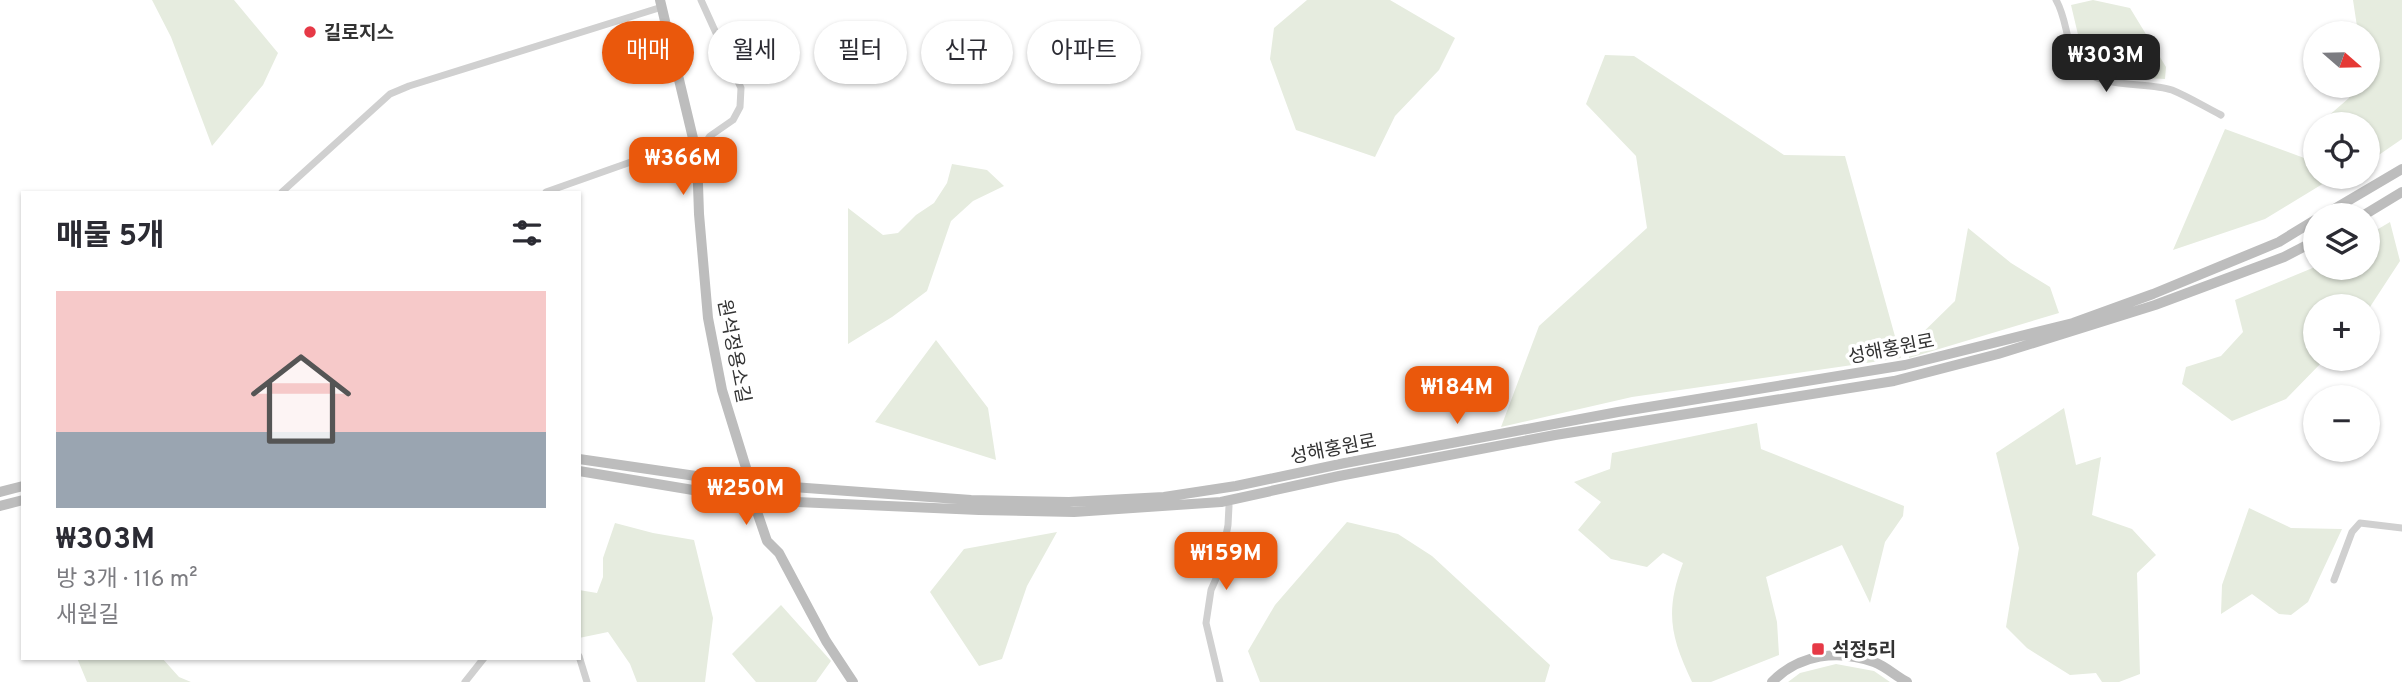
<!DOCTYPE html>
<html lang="ko">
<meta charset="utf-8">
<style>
:root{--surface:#fff;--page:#f2f2f3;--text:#2b2b33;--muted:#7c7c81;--line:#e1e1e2;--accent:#ea580c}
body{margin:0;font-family:Overpass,"Noto Sans KR",sans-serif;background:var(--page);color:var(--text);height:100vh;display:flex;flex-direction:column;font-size:26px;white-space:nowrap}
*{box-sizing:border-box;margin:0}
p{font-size:23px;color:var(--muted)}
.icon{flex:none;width:38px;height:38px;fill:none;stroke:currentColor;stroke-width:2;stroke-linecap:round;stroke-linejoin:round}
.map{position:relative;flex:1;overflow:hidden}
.drawer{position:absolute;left:21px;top:191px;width:560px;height:469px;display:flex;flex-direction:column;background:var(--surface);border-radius:0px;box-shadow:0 2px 5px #0004}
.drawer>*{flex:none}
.guide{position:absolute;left:602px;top:21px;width:665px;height:63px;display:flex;gap:14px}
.needle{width:46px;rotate:110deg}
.buttons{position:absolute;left:2303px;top:21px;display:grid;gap:14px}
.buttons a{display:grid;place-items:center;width:77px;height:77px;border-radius:50%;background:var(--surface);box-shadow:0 2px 5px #0004;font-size:35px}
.price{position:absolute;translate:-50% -60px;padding:0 16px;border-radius:14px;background:var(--accent);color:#fff;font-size:23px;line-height:46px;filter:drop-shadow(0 2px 4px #0008)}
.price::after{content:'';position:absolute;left:50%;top:42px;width:21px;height:16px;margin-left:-10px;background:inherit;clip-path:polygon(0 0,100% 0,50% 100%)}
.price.active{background:#222;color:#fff}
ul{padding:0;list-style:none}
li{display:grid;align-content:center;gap:14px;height:371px;padding:0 35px}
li+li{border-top:2px solid var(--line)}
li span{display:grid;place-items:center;height:217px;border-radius:0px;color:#555}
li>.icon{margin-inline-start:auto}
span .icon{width:126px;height:126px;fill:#fffc;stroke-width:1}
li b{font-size:30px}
h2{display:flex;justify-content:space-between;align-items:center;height:84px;padding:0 35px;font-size:30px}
.tag{padding:0 24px;border-radius:32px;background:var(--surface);box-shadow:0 2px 5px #0004;font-size:24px;line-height:63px}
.tag.active{background:var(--accent);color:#fff}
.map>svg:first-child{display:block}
.green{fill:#e6ecdf}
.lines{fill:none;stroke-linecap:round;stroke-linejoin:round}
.street{stroke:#d0d0d0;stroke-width:7}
.secondary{stroke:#bdbdbd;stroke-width:10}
.poi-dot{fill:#e63946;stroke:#fff;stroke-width:2.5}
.labels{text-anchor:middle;stroke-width:7;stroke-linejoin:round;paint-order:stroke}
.poi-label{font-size:19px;font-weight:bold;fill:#333;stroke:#fff;text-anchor:start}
.street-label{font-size:19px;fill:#333;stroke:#fff}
</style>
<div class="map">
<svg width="2402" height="682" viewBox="0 0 2402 682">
<rect width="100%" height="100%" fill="#fff"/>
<!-- green -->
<path class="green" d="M152 0H234L278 53 263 85 212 146 171 37Z
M1307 0H1390L1455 38 1439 70 1395 116 1375 157 1296 130 1270 59 1274 28Z
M2093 0 2130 8 2166 67 2165 79C2137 78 2107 76 2084 60L2071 5Z
M2353 0H2402V139L2370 161 2368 160V124H2319L2349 98 2352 86H2368V33H2358Z
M1605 55 1634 56 1784 155 1845 156 1901 358 1632 397 1501 427 1539 326 1647 228 1636 156 1586 104Z
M2225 129 2315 162V177H2334L2265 219 2173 250Z
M952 164 987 170 1004 186 973 201 951 221 927 291 892 317 848 344V208L883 235 898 233 916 215 934 203 947 183Z
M2390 222 2400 261 2368 310V306H2315V359H2325L2286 399 2232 421 2182 384 2186 367 2221 356 2243 332 2235 300 2315 267 2368 268V235Z
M1968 228 2011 263 2050 287 2059 313 1909 358 1908 347 1955 301Z
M936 340 988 408 996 460 875 422Z
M2064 408 2076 465 2101 457 2092 515 2132 529 2156 555 2137 573 2140 674 2119 682H2102L2096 673 2070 675 2027 648 2006 627 2019 548 1996 453Z
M1757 423 1761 449 1904 506 1903 516 1885 542 1870 603 1842 545 1766 577 1777 622 1779 655 1711 682H1692C1670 636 1665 611 1683 563L1663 553 1647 567 1611 559 1578 530 1601 502 1574 482 1610 469 1612 453Z
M2249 508 2291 528 2342 529 2308 602 2291 615 2279 614 2252 594 2221 614 2222 585Z
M1347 522 1398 534 1432 556 1550 665 1545 682H1260L1248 651 1275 605Z
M615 523 653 533 694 540 713 618 705 682H637L630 664 608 632 579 638V590L597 593 603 577V558Z
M1057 532 1027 586 1002 659 979 666 930 592 964 549Z
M781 605 831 661 816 682H756L732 654Z
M77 658H162L179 677 191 682H87Z
M1836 664 1874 671 1890 682H1788L1800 673Z"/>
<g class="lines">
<!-- street -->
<path class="street" d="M2056 0C2068 20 2065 46 2080 66 2099 90 2147 81 2172 90 2189 97 2205 107 2221 115
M697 155 710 136 733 120 740 107 741 88 701 0
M282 192 390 94 409 86 662 7
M546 192 693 140
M2334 580 2352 532 2360 523 2402 528
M579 656 587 682
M465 682 484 658
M1220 682 1206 623 1211 590 1219 572 1228 525 1229 506"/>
<!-- secondary -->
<path class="secondary" d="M660 0 697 155 699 214 708 318 722 390 751 484 753 500 767 541 779 553 826 641 853 682
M2324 215 2402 169
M2364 215 2402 192
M579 459 751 484 971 500 1069 502 1164 497 1236 486 1345 463 1618 412 1905 365 2073 323 2153 294 2279 242 2315 220
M579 471 753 500 979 510 1074 512 1221 502 1339 476 1555 435 1894 381 1998 354 2155 305 2284 257 2315 241
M0 492 23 486
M0 506 23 500
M1772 682C1799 654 1838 649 1874 662 1885 666 1896 676 1907 682"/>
</g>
<!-- markers -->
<g class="poi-dot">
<circle cx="310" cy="32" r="7"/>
<rect x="1811" y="642" width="14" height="14" rx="3.5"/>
</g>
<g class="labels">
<!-- poi labels -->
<g class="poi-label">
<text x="324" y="39">길로지스</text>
<text x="1832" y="656">석정5리</text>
</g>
<!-- street labels -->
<g class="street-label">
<text transform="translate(1891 348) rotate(-11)" y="7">성해홍원로</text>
<text transform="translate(735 351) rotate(79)" y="7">원석정용소길</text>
<text transform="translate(1333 448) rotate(-11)" y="7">성해홍원로</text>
</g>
</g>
</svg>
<div class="buttons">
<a><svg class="needle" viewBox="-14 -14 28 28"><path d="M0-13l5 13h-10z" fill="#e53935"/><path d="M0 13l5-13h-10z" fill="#7c7c81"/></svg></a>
<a><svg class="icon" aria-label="locate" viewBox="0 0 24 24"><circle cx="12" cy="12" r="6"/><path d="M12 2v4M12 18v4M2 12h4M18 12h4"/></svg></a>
<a><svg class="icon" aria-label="layers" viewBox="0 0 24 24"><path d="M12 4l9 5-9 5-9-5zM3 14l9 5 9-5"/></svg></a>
<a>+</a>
<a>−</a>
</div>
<b class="price active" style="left:2106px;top:94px">₩303M</b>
<b class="price" style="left:683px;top:197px">₩366M</b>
<b class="price" style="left:1457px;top:426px">₩184M</b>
<b class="price" style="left:746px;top:527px">₩250M</b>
<b class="price" style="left:1226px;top:592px">₩159M</b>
<div class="guide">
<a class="tag active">매매</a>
<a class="tag">월세</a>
<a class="tag">필터</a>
<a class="tag">신규</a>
<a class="tag">아파트</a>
</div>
<section class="drawer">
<h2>매물 5개<svg class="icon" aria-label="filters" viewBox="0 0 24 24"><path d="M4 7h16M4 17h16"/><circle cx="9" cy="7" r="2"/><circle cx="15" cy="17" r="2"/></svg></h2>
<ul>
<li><span style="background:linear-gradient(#f6c9c9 65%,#9aa5b1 0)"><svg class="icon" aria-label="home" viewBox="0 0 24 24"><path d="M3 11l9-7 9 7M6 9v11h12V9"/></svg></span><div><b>₩303M</b><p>방 3개 · 116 m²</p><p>새원길</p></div></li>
</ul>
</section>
</div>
